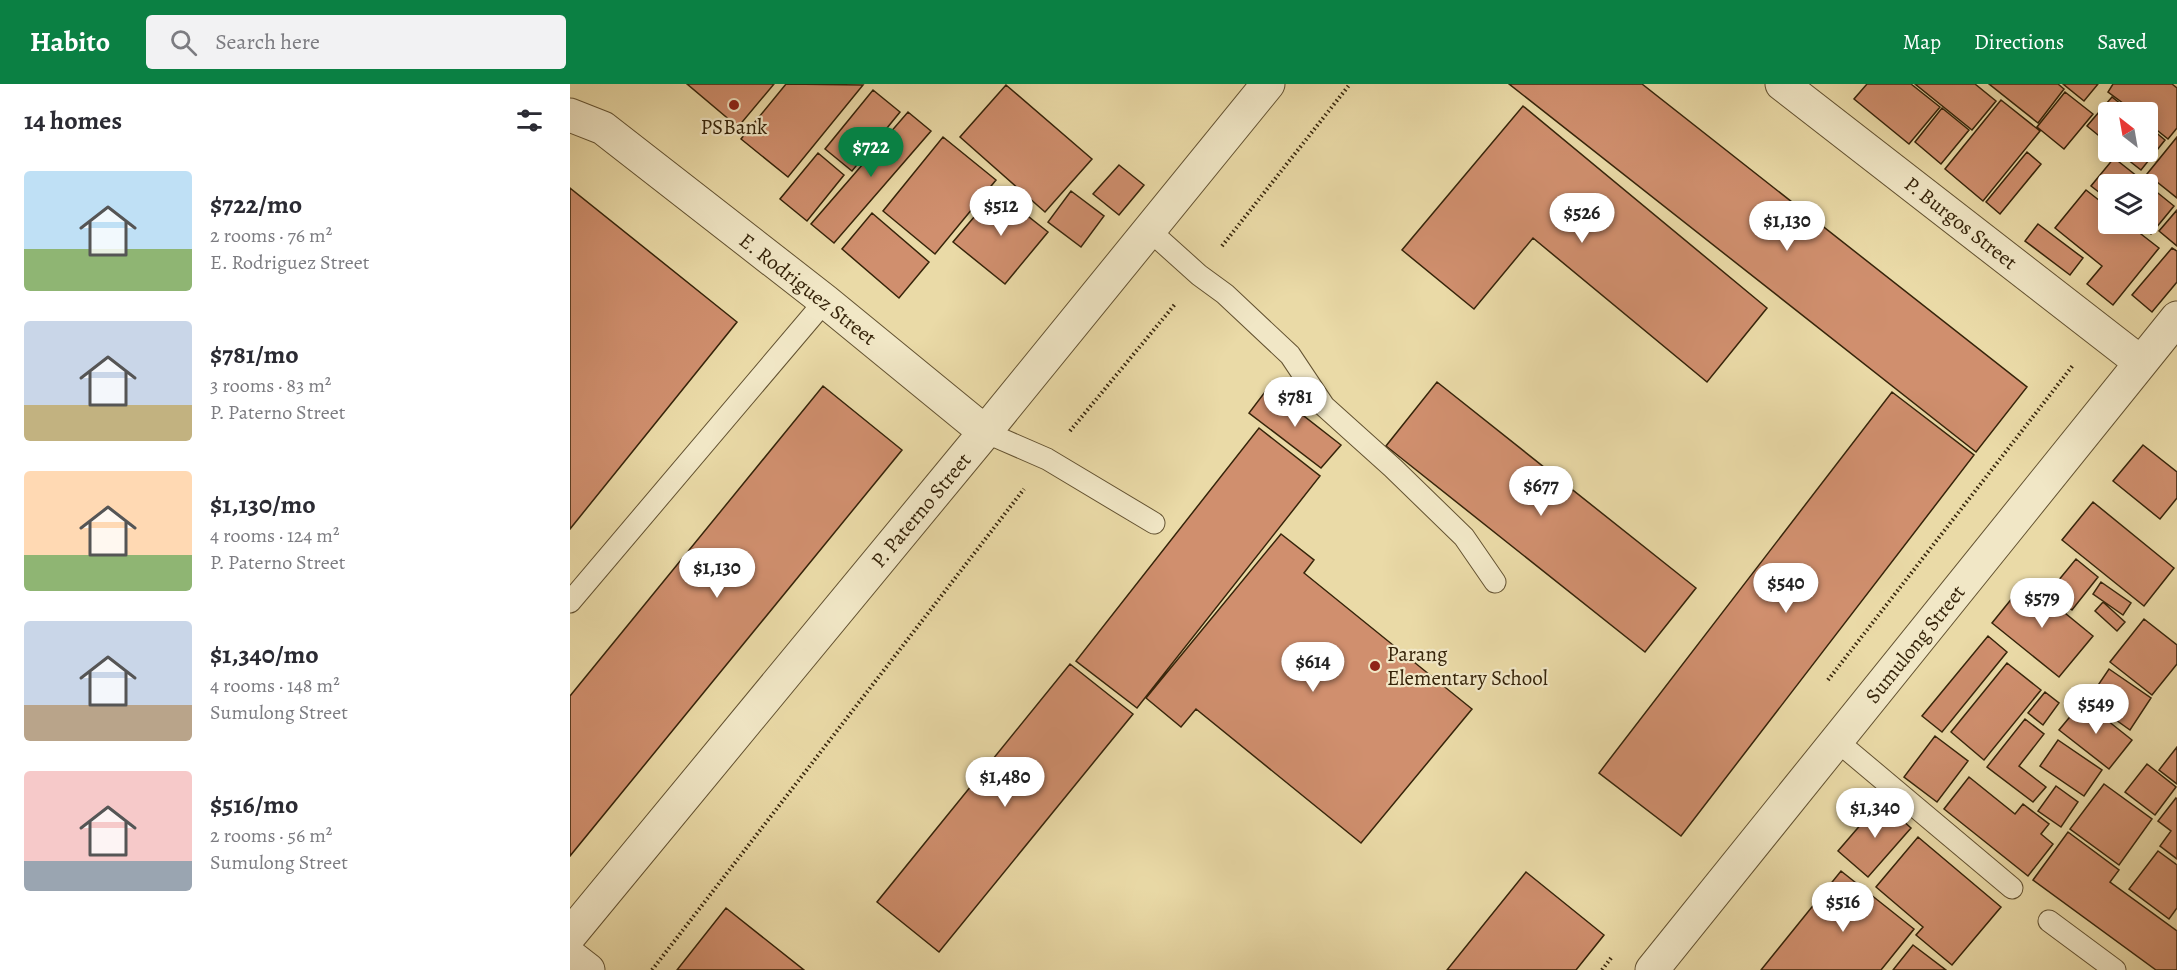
<!DOCTYPE html>
<meta charset="utf-8">
<style>
:root{--surface:#fff;--page:#f2f2f3;--text:#2b2b33;--muted:#7c7c81;--accent:#0b8043}
body{margin:0;font-family:Alegreya,serif;background:var(--page);color:var(--text);height:100vh;display:flex;flex-direction:column;font-size:22px;white-space:nowrap}
*{box-sizing:border-box;margin:0}
p{font-size:20px;color:var(--muted)}
.icon{flex:none;width:33px;height:33px;fill:none;stroke:currentColor;stroke-width:2;stroke-linecap:round;stroke-linejoin:round}
.map{position:relative;flex:1;overflow:hidden}
.side{display:flex;flex-direction:column;background:var(--surface);width:570px}
.side>*{flex:none}
.needle{width:39px;rotate:329deg}
.controls{position:absolute;left:1528px;top:18px;display:grid;gap:12px}
.controls a{display:grid;place-items:center;width:60px;height:60px;border-radius:6px;background:var(--surface);box-shadow:0 3px 15px #0003;font-size:30px}
.price{position:absolute;translate:-50% -51px;padding:0 14px;border-radius:21px;background:#fff;color:#222;font-size:20px;line-height:39px;filter:drop-shadow(0 2px 3px #0008)}
.price::after{content:'';position:absolute;left:50%;top:36px;width:18px;height:14px;margin-left:-9px;background:inherit;clip-path:polygon(0 0,100% 0,50% 100%)}
.price.on{background:var(--accent);color:#fff}
ul{padding:0;list-style:none}
li{display:flex;align-items:center;gap:18px;height:150px;padding:0 24px}
li span{display:grid;place-items:center;flex:none;width:168px;height:120px;border-radius:6px;color:#555}
li>.icon{margin-inline-start:auto}
span .icon{width:72px;height:72px;fill:#fffc;stroke-width:1}
li b{font-size:26px}
h2{display:flex;justify-content:space-between;align-items:center;height:72px;padding:0 24px;font-size:26px}
header{display:flex;align-items:center;gap:36px;box-sizing:border-box;height:84px;padding:0 30px;background:var(--accent);color:#fff}
header strong{font-size:28px}
nav{display:flex;gap:33px;margin-inline-start:auto;font-size:21px}
.search{width:420px;height:54px;background:var(--page);display:flex;align-items:center;gap:15px;box-sizing:border-box;padding:0 21px;border-radius:6px;color:var(--muted);font-size:22px}
main{display:flex;flex:1;min-height:0}
.map>svg:first-child{display:block}
.building{fill:#d08f6e;stroke:#36240a;stroke-width:1.5}
.lines{fill:none;stroke-linecap:round;stroke-linejoin:round}
.lane-casing{stroke:#635231;stroke-width:23}
.street-casing{stroke:#635231;stroke-width:35}
.path{stroke:#36240a;stroke-width:4;stroke-dasharray:1.5 3;stroke-linecap:butt}
.lane{stroke:#f1e7c6;stroke-width:21}
.street{stroke:#f1e7c6;stroke-width:33}
.poi-dot{fill:#8f2418;stroke:#f1e7c6;stroke-width:2}
.labels{text-anchor:middle;stroke-width:4.5;stroke-linejoin:round;paint-order:stroke}
.poi-label{font-size:21px;fill:#36240a;stroke:#f1e7c6}
.street-label{font-size:21px;fill:#36240a;stroke:#f1e7c6}
</style>
<header>
<strong>Habito</strong>
<div class="search"><svg class="icon" aria-label="search" viewBox="0 0 24 24"><circle cx="10" cy="10" r="6"/><path d="M15 15l6 6"/></svg>Search here</div>
<nav><a>Map</a><a>Directions</a><a>Saved</a></nav>
</header>
<main>
<section class="side">
<h2>14 homes<svg class="icon" aria-label="filters" viewBox="0 0 24 24"><path d="M4 7h16M4 17h16"/><circle cx="9" cy="7" r="2"/><circle cx="15" cy="17" r="2"/></svg></h2>
<ul>
<li><span style="background:linear-gradient(#bfe0f5 65%,#8fb573 0)"><svg class="icon" aria-label="home" viewBox="0 0 24 24"><path d="M3 11l9-7 9 7M6 9v11h12V9"/></svg></span><div><b>$722/mo</b><p>2 rooms · 76 m²</p><p>E. Rodriguez Street</p></div></li>
<li><span style="background:linear-gradient(#c9d6e8 70%,#c2b280 0)"><svg class="icon" aria-label="home" viewBox="0 0 24 24"><path d="M3 11l9-7 9 7M6 9v11h12V9"/></svg></span><div><b>$781/mo</b><p>3 rooms · 83 m²</p><p>P. Paterno Street</p></div></li>
<li><span style="background:linear-gradient(#ffd9b3 70%,#8fb573 0)"><svg class="icon" aria-label="home" viewBox="0 0 24 24"><path d="M3 11l9-7 9 7M6 9v11h12V9"/></svg></span><div><b>$1,130/mo</b><p>4 rooms · 124 m²</p><p>P. Paterno Street</p></div></li>
<li><span style="background:linear-gradient(#c9d6e8 70%,#b9a48a 0)"><svg class="icon" aria-label="home" viewBox="0 0 24 24"><path d="M3 11l9-7 9 7M6 9v11h12V9"/></svg></span><div><b>$1,340/mo</b><p>4 rooms · 148 m²</p><p>Sumulong Street</p></div></li>
<li><span style="background:linear-gradient(#f6c9c9 75%,#9aa5b1 0)"><svg class="icon" aria-label="home" viewBox="0 0 24 24"><path d="M3 11l9-7 9 7M6 9v11h12V9"/></svg></span><div><b>$516/mo</b><p>2 rooms · 56 m²</p><p>Sumulong Street</p></div></li>
</ul>
</section>
<div class="map">
<svg width="1607" height="886" viewBox="0 0 1607 886">
<rect width="100%" height="100%" fill="#eadaa7"/>
<filter id="stains"><feTurbulence type="fractalNoise" baseFrequency=".00333" numOctaves="4"/><feColorMatrix values="0 0 0 0 .2 0 0 0 0 .09 0 0 0 0 .02 0 0 0 .5 -.17"/></filter>
<radialGradient id="worn" r=".72"><stop offset=".6" stop-color="#630" stop-opacity="0"/><stop offset="1" stop-color="#630" stop-opacity=".3"/></radialGradient>
<!-- building -->
<path class="building" d="M117 0H204L168 43Z
M216 0 293 1 218 93 171 55Z
M939 0H1072L1457 303 1406 368Z
M1297 0H1341L1370 23 1339 60 1284 15Z
M1345 0H1405L1426 17 1402 46Z
M1419 0H1488L1494 5 1468 39Z
M1493 0H1528L1514 17Z
M1543 0H1602L1607 4V44L1598 55 1578 39V28H1565L1538 8Z
M436 1 522 75 475 128 390 53Z
M303 6 330 28 282 87 255 65Z
M1495 8 1523 30 1494 65 1467 43Z
M1542 13 1561 28H1539V60L1517 42Z
M1431 16 1470 47 1413 117 1375 85Z
M953 22 1197 224 1137 298 963 154 904 225 832 166Z
M1372 24 1399 46 1371 80 1345 58Z
M338 28 361 47 264 159 241 140Z
M1578 42 1595 56 1571 86 1548 68H1578Z
M373 53 426 96 365 170 313 127Z
M1607 53V114L1577 90Z
M1457 68 1471 80 1430 130 1416 118Z
M248 69 274 91 237 137 210 115Z
M1544 74 1577 100H1539V116L1521 102Z
M549 81 574 101 549 131 523 110Z
M1578 101 1604 122 1581 150 1568 140H1578Z
M0 104 167 238 0 445Z
M1516 106 1539 124V140H1558L1589 164 1543 221 1517 200 1532 182 1485 144Z
M426 107 478 148 435 200 383 158Z
M501 107 534 132 511 163 478 138Z
M1607 126V162L1589 147Z
M302 129 359 178 329 214 272 165Z
M1468 140 1513 174 1500 191 1455 157Z
M1602 164 1607 167V198L1582 228 1562 211Z
M867 298 1126 504 1075 568 816 362Z
M253 302 332 366 0 772V612Z
M698 304 771 361 751 384 679 329Z
M1322 308 1404 371 1111 752 1029 689Z
M689 344 750 392 567 624 506 577Z
M1573 361 1607 388V414L1590 435 1543 397Z
M1523 418 1604 484 1574 522 1492 456Z
M711 450 744 476 734 489 902 625 791 759 626 625 611 643 576 614Z
M1506 475 1528 493 1502 526 1479 508Z
M1456 497 1523 552 1489 593 1422 539Z
M1531 498 1561 519 1553 531 1523 510Z
M1533 518 1555 538 1547 547 1525 527Z
M1574 535 1607 561V580L1582 611 1540 578Z
M1418 552 1437 568 1372 648 1352 632Z
M1437 579 1471 606 1414 676 1381 648Z
M500 580 563 630 369 868 307 818Z
M1539 585 1581 614 1560 646 1518 616Z
M1475 608 1489 619 1473 641 1458 629Z
M1513 617 1562 656 1539 685 1489 646Z
M1455 635 1474 650 1449 682 1476 703 1463 718 1417 683Z
M1365 652 1398 677 1367 718 1334 693Z
M1488 656 1532 686 1514 712 1470 682Z
M1607 663V700L1589 686Z
M1577 680 1606 703 1585 731 1555 708Z
M1399 693 1445 730 1453 720 1479 740 1471 750 1483 760 1458 792 1374 725Z
M1534 700 1582 735 1549 781 1500 745Z
M1486 702 1508 718 1491 743 1468 727Z
M1606 714 1607 715V775L1590 762 1601 747 1588 737Z
M1311 717 1341 744 1298 793 1268 767Z
M1498 748 1549 786 1540 798 1607 847V886H1586L1463 796Z
M1348 753 1431 823 1382 881 1346 851 1353 843 1306 803Z
M1588 767 1607 781V824L1599 835 1559 805Z
M1271 787 1344 845 1311 886H1191Z
M956 788 1034 851 1006 886H877Z
M156 824 234 886H107Z
M1343 861 1376 886H1323Z"/>
<g class="lines">
<defs>
<path id="lane" d="M579 146 629 191 655 210 720 271 754 322 823 384 894 453 925 498
M415 348 477 375 584 439
M0 518 255 217
M1267 657 1442 804
M1479 837 1545 886"/>
<path id="street" d="M1212 0 1570 278
M0 31 33 44 255 217 415 348
M0 851 415 348 698 0
M0 872 18 886
M1082 886 1607 234"/>
</defs>
<!-- lane casing -->
<use href="#lane" class="lane-casing"/>
<!-- street casing -->
<use href="#street" class="street-casing"/>
<!-- path -->
<path class="path" d="M652 162 780 0
M500 347 606 219
M1258 596 1504 280
M82 886 454 405
M1032 886 1041 874"/>
<!-- lane -->
<use href="#lane" class="lane"/>
<!-- street -->
<use href="#street" class="street"/>
</g>
<!-- markers -->
<g class="poi-dot">
<circle cx="164" cy="21" r="6"/>
<circle cx="805" cy="582" r="6"/>
</g>
<g class="labels">
<!-- poi labels -->
<g class="poi-label">
<text x="164" y="50">PSBank</text>
<text x="817" y="577" text-anchor="start">Parang<tspan x="817" dy="24">Elementary School</tspan></text>
</g>
<!-- street labels -->
<g class="street-label">
<text transform="translate(1391 139) rotate(38)" y="7">P. Burgos Street</text>
<text transform="translate(238 205) rotate(38)" y="7">E. Rodriguez Street</text>
<text transform="translate(351 426) rotate(-50)" y="7">P. Paterno Street</text>
<text transform="translate(1345 560) rotate(-51)" y="7">Sumulong Street</text>
</g>
</g>
<rect width="100%" height="100%" filter="url(#stains)"/>
<rect width="100%" height="100%" fill="url(#worn)"/>
</svg>
<div class="controls">
<a><svg class="needle" viewBox="-14 -14 28 28"><path d="M0-13l5 13h-10z" fill="#e53935"/><path d="M0 13l5-13h-10z" fill="#7c7c81"/></svg></a>
<a><svg class="icon" aria-label="layers" viewBox="0 0 24 24"><path d="M12 4l9 5-9 5-9-5zM3 14l9 5 9-5"/></svg></a>
</div>
<b class="price on" style="left:301px;top:94px">$722</b>
<b class="price" style="left:431px;top:153px">$512</b>
<b class="price" style="left:1012px;top:160px">$526</b>
<b class="price" style="left:1217px;top:168px">$1,130</b>
<b class="price" style="left:725px;top:344px">$781</b>
<b class="price" style="left:971px;top:433px">$677</b>
<b class="price" style="left:147px;top:515px">$1,130</b>
<b class="price" style="left:1216px;top:530px">$540</b>
<b class="price" style="left:1472px;top:545px">$579</b>
<b class="price" style="left:743px;top:609px">$614</b>
<b class="price" style="left:1526px;top:651px">$549</b>
<b class="price" style="left:435px;top:724px">$1,480</b>
<b class="price" style="left:1305px;top:755px">$1,340</b>
<b class="price" style="left:1273px;top:849px">$516</b>
</div>
</main>
